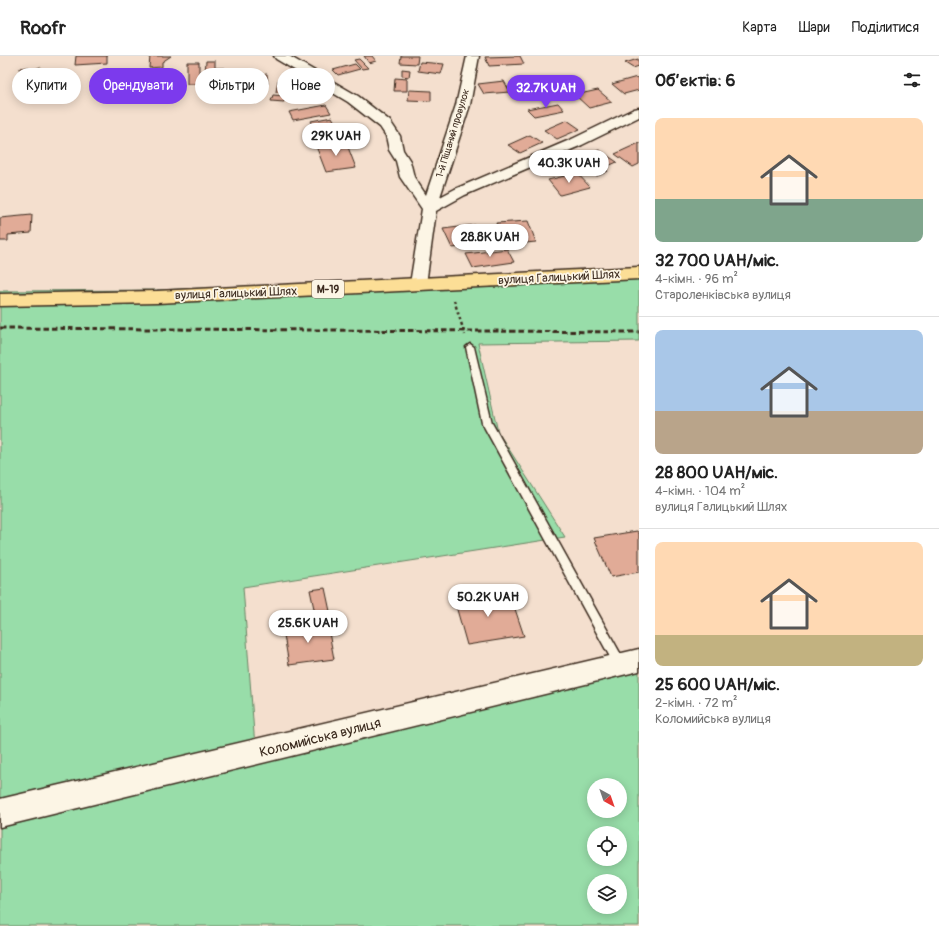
<!DOCTYPE html>
<html lang="uk">
<meta charset="utf-8">
<style>
:root{--surface:#fff;--page:#f6f6f6;--text:#222;--muted:#767676;--line:#e0e0e0;--accent:#7c3aed}
body{margin:0;font-family:Pangolin,sans-serif;background:var(--page);color:var(--text);height:100vh;display:flex;flex-direction:column;font-size:15px;white-space:nowrap}
*{box-sizing:border-box;margin:0}
p{font-size:13px;color:var(--muted)}
.icon{flex:none;width:22px;height:22px;fill:none;stroke:currentColor;stroke-width:2;stroke-linecap:round;stroke-linejoin:round}
.map{position:relative;flex:1;overflow:hidden}
.details{display:flex;flex-direction:column;background:var(--surface);width:300px}
.details>*{flex:none}
.banner{position:absolute;left:12px;top:12px;width:380px;height:36px;display:flex;gap:8px}
.needle{width:26px;rotate:140deg}
.fabs{position:absolute;left:587px;top:722px;display:grid;gap:8px}
.fabs a{display:grid;place-items:center;width:40px;height:40px;border-radius:50%;background:var(--surface);box-shadow:0 2px 10px #0003;font-size:20px}
.price{position:absolute;translate:-50% -34px;padding:0 9px;border-radius:14px;background:#fff;color:#222;font-size:13px;line-height:26px;filter:drop-shadow(0 1px 2px #0008)}
.price::after{content:'';position:absolute;left:50%;top:24px;width:12px;height:9px;margin-left:-6px;background:inherit;clip-path:polygon(0 0,100% 0,50% 100%)}
.price.on{background:var(--accent);color:#fff}
ul{padding:0;list-style:none}
li{display:grid;align-content:center;gap:8px;height:212px;padding:0 16px}
li+li{border-top:1px solid var(--line)}
li span{display:grid;place-items:center;height:124px;border-radius:8px;color:#555}
li>.icon{margin-inline-start:auto}
span .icon{width:72px;height:72px;fill:#fffc;stroke-width:1}
li b{font-size:17px}
h2{display:flex;justify-content:space-between;align-items:center;height:48px;padding:0 16px;font-size:17px}
.pill{padding:0 14px;border-radius:18px;background:var(--surface);box-shadow:0 2px 10px #0003;font-size:14px;line-height:36px}
.pill.on{background:var(--accent);color:#fff}
header{display:flex;align-items:center;gap:24px;box-sizing:border-box;height:56px;padding:0 20px;background:var(--surface);border-bottom:1px solid var(--line)}
header strong{font-size:19px}
nav{display:flex;gap:22px;margin-inline-start:auto;font-size:14px}
main{display:flex;flex:1;min-height:0}
.map>svg:first-child{display:block}
.green{fill:#98dda9;stroke:#6a8464;fill-rule:evenodd}
.building{fill:#e1ab97;stroke:#3b2a1e}
.lines{fill:none;stroke-linecap:round;stroke-linejoin:round}
.lane-casing{stroke:#3b2a1e;stroke-width:3}
.street-casing{stroke:#3b2a1e;stroke-width:3}
.secondary-casing{stroke:#3b2a1e;stroke-width:3}
.highway-casing{stroke:#3b2a1e;stroke-width:3}
.path{stroke:#3b2a1e;stroke-width:2.5;stroke-dasharray:3 3;stroke-linecap:butt}
.lane{fill:#fcf5e5;fill-rule:evenodd}
.street{fill:#fcf5e5;fill-rule:evenodd}
.secondary{fill:#fcf5e5;fill-rule:evenodd}
.highway{fill:#fcde96;fill-rule:evenodd}
.rail{stroke:#3b2a1e;stroke-width:3;stroke-dasharray:5.5 3;stroke-linecap:butt}
.labels{text-anchor:middle;stroke-width:3.5;stroke-linejoin:round;paint-order:stroke}
.far-street-label{font-size:10px;fill:#3b2a1e;stroke:#fcf5e5}
.shield{fill:#fcf5e5;stroke:#75675a;stroke-width:1}
.shield-label{font-size:11px;font-weight:bold;fill:#3b2a1e}
.street-label{font-size:12px;fill:#3b2a1e;stroke:#fcf5e5}
.near-street-label{font-size:14px;fill:#3b2a1e;stroke:#fcf5e5}
</style>
<header>
<strong>Roofr</strong>
<nav><a>Карта</a><a>Шари</a><a>Поділитися</a></nav>
</header>
<main>
<div class="map">
<svg width="639" height="870" viewBox="0 0 639 870">
<rect width="100%" height="100%" fill="#f4dfce"/>
<filter id="ink" filterUnits="userSpaceOnUse"><feTurbulence type="fractalNoise" baseFrequency=".025" numOctaves="2"/><feDisplacementMap in="SourceGraphic" scale="8" xChannelSelector="R" yChannelSelector="G"/><feConvolveMatrix kernelMatrix="1 2 1 2 8 2 1 2 1" color-interpolation-filters="sRGB"/></filter>
<g filter="url(#ink)">
<!-- green -->
<path class="green" d="M639 213V285L478 287 498 376 565 481 243 531 255 691 639 608V870H0V235L157 234ZM594 729H620V755H594ZM594 777H620V803H594ZM594 825H620V851H594Z"/>
<!-- building -->
<path class="building" d="M76 0H107V7L75 9Z
M150 0H171L162 6V11L149 12Z
M364 0H372L376 5 369 7Z
M401 0H418L417 8 400 7Z
M520 0 524 8 489 10 485 1Z
M359 3 368 12 362 13 354 4Z
M638 3 639 10 633 12 625 7Z
M206 5H215V12H225L224 17H205Z
M187 6H199V28H187Z
M420 6 444 8 441 18 418 15Z
M355 8 360 13 338 19 333 14Z
M29 11 27 24 18 25 20 12Z
M40 11 51 19 42 23 30 15Z
M402 13 410 14 409 21 402 20Z
M172 15 171 23H146L148 16Z
M267 18 268 28 214 30V20Z
M637 21 639 23V34L624 38 612 28Z
M395 22 407 23V35H394Z
M278 24 293 25 291 37 276 36Z
M504 25 510 36 484 38 478 28Z
M409 34 431 35V45L408 44Z
M598 34 612 46 589 52 575 39Z
M273 39 286 40 284 46 271 45Z
M558 47 564 54 534 60 527 53Z
M326 49 331 57 293 64 289 56Z
M332 61 337 70 316 74 311 65Z
M567 64 580 73 557 83 544 74Z
M530 79 542 87 520 97 508 89Z
M346 86 356 112 326 116 316 90Z
M639 87V108L633 111 615 98Z
M599 94 617 106 608 110 590 98Z
M595 106 608 115 597 120 583 111Z
M577 117 590 131 560 139 548 124Z
M32 159 31 177 8 179V185H0V162Z
M528 165 536 186 504 189 496 167Z
M475 169 484 188 452 192 443 173Z
M507 193 514 206 473 212 466 198Z
M637 475 639 478V516L611 521 594 482Z
M325 532 331 560 316 562 310 534Z
M509 535 524 580 467 589 454 543Z
M327 566 334 603 289 609 283 573Z"/>
<g class="lines">
<defs>
<path id="lane" d="M470 288 474 291 492 367 624 604 626 608 624 612 620 613 616 612 482 367 466 291Z"/>
<path id="street" d="M274 0H289L358 40 390 65 400 80 403 94 410 105 414 121 426 139 456 49 467 0H479L470 49 440 141 455 133 572 83 634 53 639 52V61L582 89 465 139 436 155 426 228 424 232 418 233 412 232 410 228 422 153 400 121 396 105 389 94 386 80 380 71 348 46 276 3Z"/>
<path id="secondary" d="M639 593V615L0 771V743Z"/>
<path id="highway" d="M639 211V223L157 247 0 250V238L157 235Z"/>
</defs>
<!-- lane casing -->
<use href="#lane" class="lane-casing"/>
<!-- street casing -->
<use href="#street" class="street-casing"/>
<!-- secondary casing -->
<use href="#secondary" class="secondary-casing"/>
<!-- highway casing -->
<use href="#highway" class="highway-casing"/>
<!-- path -->
<path class="path" d="M454 244 465 279"/>
<!-- lane -->
<use href="#lane" class="lane"/>
<!-- street -->
<use href="#street" class="street"/>
<!-- secondary -->
<use href="#secondary" class="secondary"/>
<!-- highway -->
<use href="#highway" class="highway"/>
<!-- rail -->
<path class="rail" d="M0 272 639 276"/>
</g>
</g>
<g class="labels">
<!-- far-street labels -->
<g class="far-street-label">
<text transform="translate(452 77) rotate(-73)" y="4">1-й Піщаний провулок</text>
</g>
<!-- shield labels -->
<rect class="shield" x="312" y="224" width="32" height="18" rx="3"/>
<g class="shield-label">
<text x="328" y="237">М-19</text>
</g>
<!-- street labels -->
<g class="street-label">
<text transform="translate(559 221) rotate(-3)" y="4">вулиця Галицький Шлях</text>
<text transform="translate(236 237) rotate(-2)" y="4">вулиця Галицький Шлях</text>
</g>
<!-- near-street labels -->
<g class="near-street-label">
<text transform="translate(320 681) rotate(-14)" y="5">Коломийська вулиця</text>
</g>
</g>
</svg>
<div class="fabs">
<a><svg class="needle" viewBox="-14 -14 28 28"><path d="M0-13l5 13h-10z" fill="#e53935"/><path d="M0 13l5-13h-10z" fill="#767676"/></svg></a>
<a><svg class="icon" aria-label="locate" viewBox="0 0 24 24"><circle cx="12" cy="12" r="6"/><path d="M12 2v4M12 18v4M2 12h4M18 12h4"/></svg></a>
<a><svg class="icon" aria-label="layers" viewBox="0 0 24 24"><path d="M12 4l9 5-9 5-9-5zM3 14l9 5 9-5"/></svg></a>
</div>
<b class="price on" style="left:546px;top:53px">32.7K UAH</b>
<b class="price" style="left:336px;top:101px">29K UAH</b>
<b class="price" style="left:569px;top:128px">40.3K UAH</b>
<b class="price" style="left:490px;top:202px">28.8K UAH</b>
<b class="price" style="left:488px;top:562px">50.2K UAH</b>
<b class="price" style="left:308px;top:588px">25.6K UAH</b>
<div class="banner">
<a class="pill">Купити</a>
<a class="pill on">Орендувати</a>
<a class="pill">Фільтри</a>
<a class="pill">Нове</a>
</div>
</div>
<section class="details">
<h2>Об’єктів: 6<svg class="icon" aria-label="filters" viewBox="0 0 24 24"><path d="M4 7h16M4 17h16"/><circle cx="9" cy="7" r="2"/><circle cx="15" cy="17" r="2"/></svg></h2>
<ul>
<li><span style="background:linear-gradient(#ffd9b3 65%,#7fa58c 0)"><svg class="icon" aria-label="home" viewBox="0 0 24 24"><path d="M3 11l9-7 9 7M6 9v11h12V9"/></svg></span><div><b>32 700 UAH/міс.</b><p>4-кімн. · 96 m²</p><p>Староленківська вулиця</p></div></li>
<li><span style="background:linear-gradient(#a9c7e8 65%,#b9a48a 0)"><svg class="icon" aria-label="home" viewBox="0 0 24 24"><path d="M3 11l9-7 9 7M6 9v11h12V9"/></svg></span><div><b>28 800 UAH/міс.</b><p>4-кімн. · 104 m²</p><p>вулиця Галицький Шлях</p></div></li>
<li><span style="background:linear-gradient(#ffd9b3 75%,#c2b280 0)"><svg class="icon" aria-label="home" viewBox="0 0 24 24"><path d="M3 11l9-7 9 7M6 9v11h12V9"/></svg></span><div><b>25 600 UAH/міс.</b><p>2-кімн. · 72 m²</p><p>Коломийська вулиця</p></div></li>
</ul>
</section>
</main>
